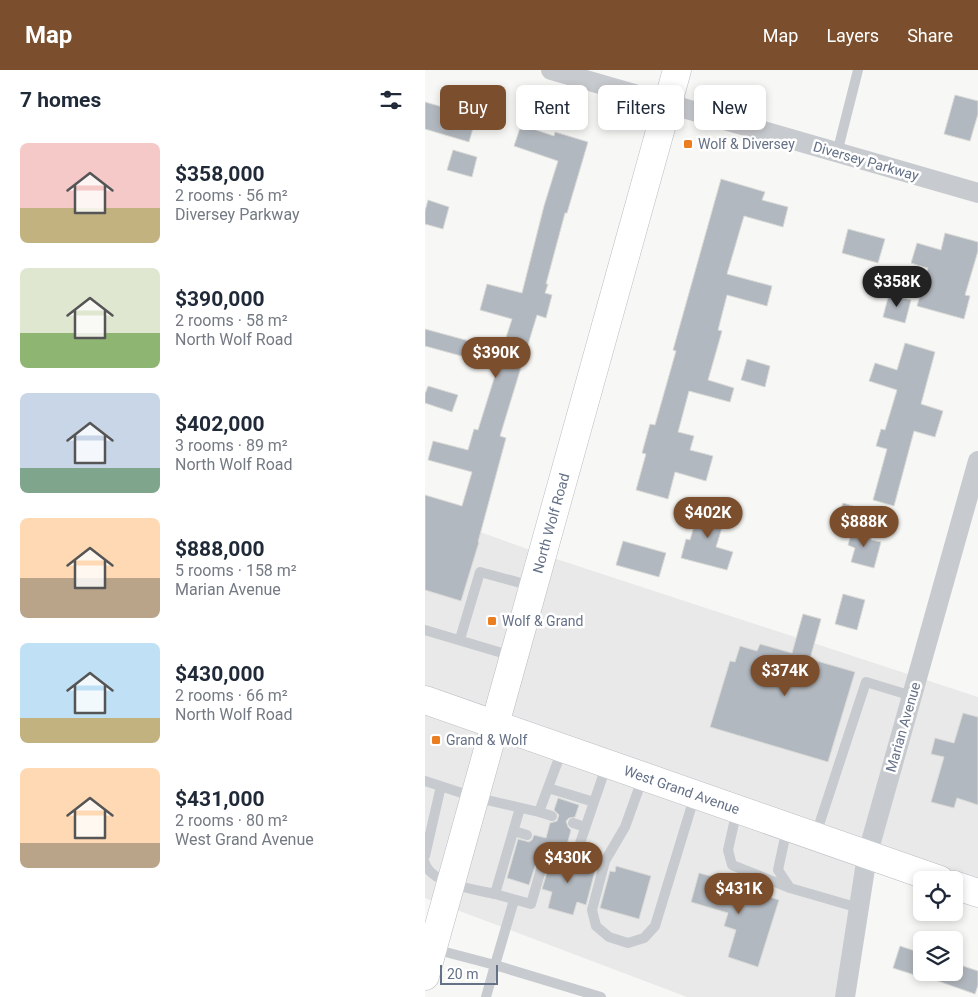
<!DOCTYPE html>
<meta charset="utf-8">
<style>
:root{--surface:#fff;--page:#f6f6f7;--text:#1f2937;--muted:#747a83;--accent:#7b4f2d}
body{margin:0;font-family:Roboto,sans-serif;background:var(--page);color:var(--text);height:100vh;display:flex;flex-direction:column;font-size:19px;white-space:nowrap}
*{box-sizing:border-box;margin:0}
p{font-size:16px;color:var(--muted)}
.icon{flex:none;width:28px;height:28px;fill:none;stroke:currentColor;stroke-width:2;stroke-linecap:round;stroke-linejoin:round}
.map{position:relative;flex:1;overflow:hidden}
.panel{display:flex;flex-direction:column;background:var(--surface);width:425px}
.panel>*{flex:none}
.guide{position:absolute;left:15px;top:15px;width:462px;height:45px;display:flex;gap:10px}
.controls{position:absolute;left:488px;top:801px;display:grid;gap:10px}
.controls a{display:grid;place-items:center;width:50px;height:50px;border-radius:8px;background:var(--surface);box-shadow:0 2px 8px #0003;font-size:25px}
.scale{position:absolute;left:15px;bottom:12px;width:58px;box-sizing:border-box;padding-left:5px;border:2px solid #657187;border-top:0;font-size:14px;line-height:18px;white-space:nowrap;color:#657187;-webkit-text-stroke:4px #fff;paint-order:stroke}
.price{position:absolute;translate:-50% -42px;padding:0 11px;border-radius:18px;background:var(--accent);color:#fff;font-size:16px;line-height:32px;filter:drop-shadow(0 1px 2px #0008)}
.price::after{content:'';position:absolute;left:50%;top:30px;width:15px;height:11px;margin-left:-8px;background:inherit;clip-path:polygon(0 0,100% 0,50% 100%)}
.price.selected{background:#222;color:#fff}
ul{padding:0;list-style:none}
li{display:flex;align-items:center;gap:15px;height:125px;padding:0 20px}
li span{display:grid;place-items:center;flex:none;width:140px;height:100px;border-radius:8px;color:#555}
li>.icon{margin-inline-start:auto}
span .icon{width:60px;height:60px;fill:#fffc;stroke-width:1}
li b{font-size:21px}
h2{display:flex;justify-content:space-between;align-items:center;height:60px;padding:0 20px;font-size:21px}
.tag{padding:0 18px;border-radius:8px;background:var(--surface);box-shadow:0 2px 8px #0003;font-size:18px;line-height:45px}
.tag.selected{background:var(--accent);color:#fff}
header{display:flex;align-items:center;gap:30px;box-sizing:border-box;height:70px;padding:0 25px;background:var(--accent);color:#fff}
header strong{font-size:24px}
nav{display:flex;gap:28px;margin-inline-start:auto;font-size:18px}
main{display:flex;flex:1;min-height:0}
.map>svg:first-child{display:block}
.built{fill:#e8e9e8}
.building{fill:#b2b8bf;stroke:#d9dad7}
.lines{fill:none;stroke-linecap:round;stroke-linejoin:round}
.secondary-casing{stroke:#b9bdc3;stroke-width:29}
.service{stroke:#c7cace;stroke-width:10}
.minor{stroke:#c7cace;stroke-width:20}
.secondary{stroke:#fff;stroke-width:28}
.poi-dot{fill:#eb7e21;stroke:#fff;stroke-width:2}
.labels{text-anchor:middle;stroke-width:5;stroke-linejoin:round;paint-order:stroke}
.poi-label{font-size:14px;fill:#657187;stroke:#fff;text-anchor:start}
.street-label{font-size:14px;fill:#657187;stroke:#fff}
</style>
<header>
<strong>Map</strong>
<nav><a>Map</a><a>Layers</a><a>Share</a></nav>
</header>
<main>
<section class="panel">
<h2>7 homes<svg class="icon" aria-label="filters" viewBox="0 0 24 24"><path d="M4 7h16M4 17h16"/><circle cx="9" cy="7" r="2"/><circle cx="15" cy="17" r="2"/></svg></h2>
<ul>
<li><span style="background:linear-gradient(#f6c9c9 65%,#c2b280 0)"><svg class="icon" aria-label="home" viewBox="0 0 24 24"><path d="M3 11l9-7 9 7M6 9v11h12V9"/></svg></span><div><b>$358,000</b><p>2 rooms · 56 m²</p><p>Diversey Parkway</p></div></li>
<li><span style="background:linear-gradient(#dfe7d0 65%,#8fb573 0)"><svg class="icon" aria-label="home" viewBox="0 0 24 24"><path d="M3 11l9-7 9 7M6 9v11h12V9"/></svg></span><div><b>$390,000</b><p>2 rooms · 58 m²</p><p>North Wolf Road</p></div></li>
<li><span style="background:linear-gradient(#c9d6e8 75%,#7fa58c 0)"><svg class="icon" aria-label="home" viewBox="0 0 24 24"><path d="M3 11l9-7 9 7M6 9v11h12V9"/></svg></span><div><b>$402,000</b><p>3 rooms · 89 m²</p><p>North Wolf Road</p></div></li>
<li><span style="background:linear-gradient(#ffd9b3 60%,#b9a48a 0)"><svg class="icon" aria-label="home" viewBox="0 0 24 24"><path d="M3 11l9-7 9 7M6 9v11h12V9"/></svg></span><div><b>$888,000</b><p>5 rooms · 158 m²</p><p>Marian Avenue</p></div></li>
<li><span style="background:linear-gradient(#bfe0f5 75%,#c2b280 0)"><svg class="icon" aria-label="home" viewBox="0 0 24 24"><path d="M3 11l9-7 9 7M6 9v11h12V9"/></svg></span><div><b>$430,000</b><p>2 rooms · 66 m²</p><p>North Wolf Road</p></div></li>
<li><span style="background:linear-gradient(#ffd9b3 75%,#b9a48a 0)"><svg class="icon" aria-label="home" viewBox="0 0 24 24"><path d="M3 11l9-7 9 7M6 9v11h12V9"/></svg></span><div><b>$431,000</b><p>2 rooms · 80 m²</p><p>West Grand Avenue</p></div></li>
</ul>
</section>
<div class="map">
<svg width="553" height="927" viewBox="0 0 553 927">
<rect width="100%" height="100%" fill="#f7f8f5"/>
<!-- built -->
<path class="built" d="M0 442 116 484 553 627V823L442 786 420 927H262L0 828Z"/>
<!-- building -->
<path class="building" d="M530 25 553 31V44L545 71 519 64Z
M0 32 21 38 20 42 50 51 44 72 0 59Z
M96 55 129 66 130 62 163 72 142 143H140L121 214H123L120 223 127 225 121 248 112 245 75 366 81 368 53 472H54L36 531 0 520V425L37 436 47 402 3 390 8 371 43 380 49 359 53 360 73 296 0 276V259L77 280 87 249 55 240 62 214 97 223 119 136 133 91 89 76Z
M28 80 52 87 47 107 22 100Z
M296 109 340 122 337 130 363 137 358 157 319 146 302 204 347 216 342 236 302 225 293 260 297 261 283 310 309 318 305 332 264 321 253 362 269 366 265 380 288 386 281 411 250 402 243 429 211 420 221 384 217 383 225 354 230 355 251 281 248 280Z
M3 130 24 137 18 159 0 154V141Z
M423 159 460 169 453 193 417 183Z
M520 163 553 172V181L540 225 545 226 539 249 492 236 503 198 486 193 492 173 516 180Z
M464 224 486 230 480 253 458 247Z
M480 273 510 282 496 334 518 341 510 367 489 361 469 436 448 430 462 379 451 376 456 359 460 360 472 320 444 311 450 293 472 300Z
M322 289 345 296 340 317 316 310Z
M3 316 33 325 27 342 0 333V324Z
M276 433 302 441 291 477 308 482 302 500 256 488 261 469 265 470Z
M418 433 437 439 432 456 413 450Z
M428 458 447 464 446 470 456 472 449 498 426 492 430 478 423 475Z
M198 471 241 483 234 507 191 495Z
M418 524 440 530 432 560 410 554Z
M378 544 396 549 385 589 430 602 403 692 285 657 305 591 310 592 315 576 332 581 335 574 367 583Z
M538 643 553 647V735L532 728 529 738 506 732 519 687 506 684 510 668 529 673Z
M133 728 154 735 150 747 144 748 141 751 143 757 146 760 142 775H121L116 777 104 815 82 808 93 769 104 772 107 770 109 765 121 768 125 753 132 751 134 745 129 740Z
M126 789H141L171 797 161 835 152 832 148 845 123 838 127 822 117 819Z
M191 796 226 806 214 849 175 838 185 801 190 802Z
M274 803 311 813 310 816 354 830 333 897 303 887 311 860 299 856 303 843 266 832Z
M475 876 496 883V902H529V893L553 901V915L550 924 496 905V907L468 898Z"/>
<g class="lines">
<defs>
<g id="secondary">
<path id="s1" d="M0 630 515 810"/>
<path d="M529 815 553 823"/>
<path id="s2" d="M0 906 252 0"/>
</g>
</defs>
<!-- secondary casing -->
<use href="#secondary" class="secondary-casing"/>
<!-- service -->
<path class="service" d="M412 83 433 0
M0 560 87 586
M35 569 55 502 107 516
M218 707 200 757 180 791 167 840 171 856 184 867 203 873 219 868 230 856 270 725
M0 711 49 727 114 742 137 680
M123 718 169 732 182 694
M312 740 303 780 307 795 365 818
M114 742 127 746
M148 753 160 757
M362 758 353 800 365 818 434 838
M89 761 102 765
M391 764 441 612 487 626
M0 786 16 716
M0 793C6 814 52 820 70 824L95 738
M70 824 106 834 121 782H152L169 732
M9 879 70 895 89 830
M61 927 70 895 176 927"/>
<!-- minor -->
<path class="minor" d="M126 0 553 123
M420 927 442 786 553 391"/>
<!-- secondary -->
<use href="#secondary" class="secondary"/>
</g>
<!-- markers -->
<g class="poi-dot">
<rect x="258" y="69" width="10" height="10" rx="2.5"/>
<rect x="62" y="546" width="10" height="10" rx="2.5"/>
<rect x="6" y="665" width="10" height="10" rx="2.5"/>
</g>
<g class="labels">
<!-- poi labels -->
<g class="poi-label">
<text x="273" y="79">Wolf &amp; Diversey</text>
<text x="77" y="556">Wolf &amp; Grand</text>
<text x="21" y="675">Grand &amp; Wolf</text>
</g>
<!-- street labels -->
<g class="street-label">
<text transform="translate(441 91) rotate(16)" y="5">Diversey Parkway</text>
<text dy="5" stroke="none"><textPath href="#s2" startOffset="470">North Wolf Road</textPath></text>
<text transform="translate(478 657) rotate(-74)" y="5">Marian Avenue</text>
<text dy="5" stroke="none"><textPath href="#s1" startOffset="272">West Grand Avenue</textPath></text>
</g>
</g>
</svg>
<div class="controls">
<a><svg class="icon" aria-label="locate" viewBox="0 0 24 24"><circle cx="12" cy="12" r="6"/><path d="M12 2v4M12 18v4M2 12h4M18 12h4"/></svg></a>
<a><svg class="icon" aria-label="layers" viewBox="0 0 24 24"><path d="M12 4l9 5-9 5-9-5zM3 14l9 5 9-5"/></svg></a>
</div>
<div class="scale">20 m</div>
<b class="price selected" style="left:472px;top:238px">$358K</b>
<b class="price" style="left:71px;top:309px">$390K</b>
<b class="price" style="left:283px;top:469px">$402K</b>
<b class="price" style="left:439px;top:478px">$888K</b>
<b class="price" style="left:360px;top:627px">$374K</b>
<b class="price" style="left:143px;top:814px">$430K</b>
<b class="price" style="left:314px;top:845px">$431K</b>
<div class="guide">
<a class="tag selected">Buy</a>
<a class="tag">Rent</a>
<a class="tag">Filters</a>
<a class="tag">New</a>
</div>
</div>
</main>
